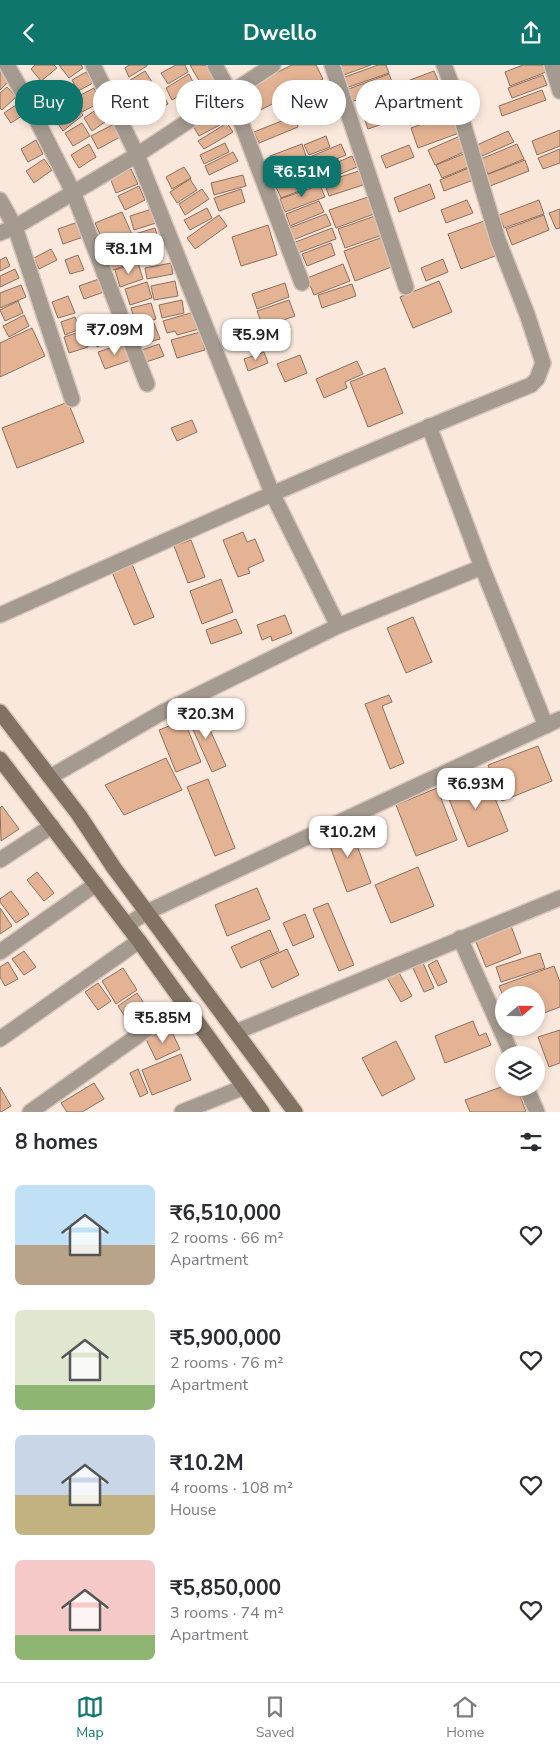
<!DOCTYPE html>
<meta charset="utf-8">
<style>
:root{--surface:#fff;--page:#f2f2f3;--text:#2b2b33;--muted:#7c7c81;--line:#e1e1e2;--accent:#0f766e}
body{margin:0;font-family:"Nunito Sans",sans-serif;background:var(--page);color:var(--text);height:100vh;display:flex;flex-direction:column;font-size:19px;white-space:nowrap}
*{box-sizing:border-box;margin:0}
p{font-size:16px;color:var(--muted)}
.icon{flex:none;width:28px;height:28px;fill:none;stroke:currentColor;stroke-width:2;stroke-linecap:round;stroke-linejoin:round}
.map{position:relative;height:1047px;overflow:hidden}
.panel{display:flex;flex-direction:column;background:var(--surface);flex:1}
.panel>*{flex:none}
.guide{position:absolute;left:15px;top:15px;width:530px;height:45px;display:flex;gap:10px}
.needle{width:32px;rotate:70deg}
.controls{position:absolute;left:495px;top:921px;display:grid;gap:10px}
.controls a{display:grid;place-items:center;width:50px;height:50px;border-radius:50%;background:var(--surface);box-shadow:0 2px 8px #0003;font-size:25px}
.price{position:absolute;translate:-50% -42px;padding:0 11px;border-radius:10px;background:#fff;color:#222;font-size:16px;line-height:32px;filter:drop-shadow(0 1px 2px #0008)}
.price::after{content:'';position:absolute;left:50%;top:30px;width:15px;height:11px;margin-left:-8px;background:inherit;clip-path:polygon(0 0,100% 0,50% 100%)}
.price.on{background:var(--accent);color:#fff}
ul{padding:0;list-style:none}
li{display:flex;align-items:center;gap:15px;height:125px;padding:0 15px}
li span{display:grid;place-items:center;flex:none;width:140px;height:100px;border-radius:8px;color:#555}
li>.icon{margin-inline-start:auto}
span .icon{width:60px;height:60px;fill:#fffc;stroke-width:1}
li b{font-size:21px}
h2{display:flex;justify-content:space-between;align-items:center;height:60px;padding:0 15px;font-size:21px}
.tag{padding:0 18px;border-radius:22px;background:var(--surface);box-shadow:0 2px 8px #0003;font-size:18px;line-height:45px}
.tag.on{background:var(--accent);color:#fff}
header{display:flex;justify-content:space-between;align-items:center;height:65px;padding:0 15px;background:var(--accent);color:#fff;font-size:22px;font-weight:700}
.tabs{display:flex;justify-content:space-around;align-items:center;height:70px;border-top:1px solid var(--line);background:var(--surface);font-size:14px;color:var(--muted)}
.tabs a{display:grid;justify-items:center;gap:2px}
.tabs .on{color:var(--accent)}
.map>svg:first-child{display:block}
.building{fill:#e4b394;stroke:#8c705f}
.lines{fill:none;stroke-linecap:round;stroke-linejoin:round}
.street-casing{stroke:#d7c5ba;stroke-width:18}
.secondary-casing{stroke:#d7c5ba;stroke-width:18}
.street{stroke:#a49a8f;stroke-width:15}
.secondary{stroke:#817263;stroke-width:15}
</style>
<header><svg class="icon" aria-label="back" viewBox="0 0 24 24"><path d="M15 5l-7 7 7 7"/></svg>Dwello<svg class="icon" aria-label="share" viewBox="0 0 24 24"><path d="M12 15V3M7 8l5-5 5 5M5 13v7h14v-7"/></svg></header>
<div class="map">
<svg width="560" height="1047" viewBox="0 0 560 1047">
<rect width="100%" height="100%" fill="#fbe8dc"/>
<!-- building -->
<path class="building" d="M35 0H54L57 3 41 16 31 4Z
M59 0H81L83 3 69 13Z
M129 0H147V1L129 12 125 3Z
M176 0H185L188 7 168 19 161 8Z
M190 0H206L219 22 207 29Z
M292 0H316L323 14 250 50 239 26Z
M337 0H371L341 11Z
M378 0H386L389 8 346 23 342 13Z
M523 0H547L549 6 510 21 505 7Z
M0 5 10 15 0 25Z
M145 6 152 17 133 28 127 17Z
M434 6 439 18 402 32 397 20Z
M86 7 93 18 78 26 72 15Z
M189 9 195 21 172 35 166 23Z
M389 9 394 22 351 37 346 25Z
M543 10 547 20 512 33 508 23Z
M327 16 336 39 301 54 291 31Z
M443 18 448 33 408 48 402 34Z
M153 19 158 28 142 38 136 28Z
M7 22 16 32 2 45 0 43V28Z
M65 23 74 39 54 51 45 35Z
M94 23 101 37 82 47 75 33Z
M198 23 206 37 184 49 177 36Z
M395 23 405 51 368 64 358 36Z
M542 25 546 35 502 51 499 41Z
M162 28 168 39 149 50 142 39Z
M22 36 29 46 11 58 4 48Z
M103 40 112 52 92 66 84 53Z
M76 41 83 50 63 66 56 56Z
M222 42 229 55 199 71 192 59Z
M452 48 459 68 418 83 411 63Z
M294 51 298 62 259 78 254 67Z
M82 58 90 71 73 81 65 68Z
M227 58 233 67 204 84 198 76Z
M114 59 120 72 98 84 91 71Z
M560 65V81L537 90 532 76Z
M508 66 514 77 482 91 477 80Z
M326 71 330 82 309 90 304 80Z
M460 71 466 86 435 100 428 85Z
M36 75 43 89 28 97 21 84Z
M225 78 229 87 204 99 200 90Z
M89 79 96 92 79 103 71 90Z
M302 79 306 91 275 103 270 91Z
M341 79 346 90 317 102 312 91Z
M517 79 524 94 488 109 481 94Z
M409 80 414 92 386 103 381 91Z
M560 84V98L543 104 538 93Z
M233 87 238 96 209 110 205 101Z
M466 88 471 101 442 113 436 100Z
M352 91 357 102 324 116 319 105Z
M306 93 312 107 282 119 276 105Z
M44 94 52 105 34 118 26 106Z
M525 95 529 106 490 121 486 110Z
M184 102 191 113 172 124 166 112Z
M471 102 476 114 444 126 440 115Z
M131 104 138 119 116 128 110 113Z
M359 106 363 120 329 131 324 117Z
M316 107 320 118 281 133 276 122Z
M243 110 246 121 214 130 211 118Z
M190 114 197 125 177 138 170 127Z
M430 119 435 133 399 147 394 133Z
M320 120 325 132 285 147 280 134Z
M139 121 145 135 125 145 118 131Z
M202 124 209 134 185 150 179 139Z
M241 124 245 137 219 146 214 133Z
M368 132 374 149 336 163 329 145Z
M467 135 473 148 446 158 441 145Z
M539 135 544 149 504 163 499 150Z
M319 136 324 147 290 161 286 149Z
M155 143 159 157 134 165 130 151Z
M207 143 212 153 190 165 184 155Z
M560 144V163L556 164 549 148Z
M122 147 135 176 108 187 95 158Z
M326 149 331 160 293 175 289 163Z
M219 150 227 161 195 184 187 173Z
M544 150 549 165 512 180 506 164Z
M375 151 382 170 345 183 338 164Z
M487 155 500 189 461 204 448 169Z
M78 157 83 172 63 179 58 164Z
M268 160 277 190 241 201 232 172Z
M155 163 159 176 139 182 135 169Z
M332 163 336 174 298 188 293 178Z
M383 172 394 201 355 216 344 186Z
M331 178 335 190 307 201 302 189Z
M156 179 159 189 140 196 137 186Z
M129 182 135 197 110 206 104 191Z
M51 184 57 195 39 204 34 193Z
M78 190 84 205 70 209 65 195Z
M6 192 10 201 0 206V195Z
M443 194 448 207 426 216 421 203Z
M138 198 143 214 120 222 115 205Z
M171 198 173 209 147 214 145 203Z
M343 199 350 216 314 230 307 213Z
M15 204 19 213 0 222V211Z
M99 214 104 227 84 234 79 221Z
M175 216 178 231 154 235 151 221Z
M439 216 452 247 413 263 400 232Z
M147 217 152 233 130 240 125 224Z
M285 218 289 232 257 244 252 229Z
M352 219 356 231 322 243 318 230Z
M21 220 26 232 0 243V228Z
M68 231 75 248 58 253 52 237Z
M182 235 184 248 162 253 159 240Z
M289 235 295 251 263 262 257 246Z
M18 236 23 248 5 256 0 245Z
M151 238 156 254 136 260 131 243Z
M194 247 199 264 177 270 175 266 167 268 163 256Z
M24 250 29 261 9 272 3 261Z
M75 252 80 264 65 270 61 257Z
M115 257 121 271 97 282 91 268Z
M154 258 160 274 142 279 137 263Z
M32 263 45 291 0 312V278Z
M83 266 88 282 69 288 64 272Z
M200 267 205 285 177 293 171 275Z
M125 278 131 295 105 304 98 287Z
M159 279 164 291 146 297 142 285Z
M264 287 268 298 248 306 244 294Z
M300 290 307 308 285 317 277 299Z
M357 296 363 309 345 317 347 323 324 333 316 314Z
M385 303 403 348 368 362 350 317Z
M68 337 84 377 17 403 2 363Z
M192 355 197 367 177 376 171 363Z
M243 467 247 477 255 474 264 496 248 503 250 508 238 512 223 475Z
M191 475 205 512 188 518 174 481Z
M132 499 154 552 134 560 112 507Z
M221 514 233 547 202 559 190 526Z
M285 550 292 568 272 576 271 571 262 575 257 560Z
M413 552 432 597 406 608 387 563Z
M236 554 242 568 211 579 206 565Z
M389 630 392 637 382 641 404 698 390 704 365 639Z
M200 642 226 701 212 707 186 649Z
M184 655 201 697 176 707 159 665Z
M538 681 552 716 502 736 488 700Z
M166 693 182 725 124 750 105 720Z
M485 708 508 766 468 782 445 724Z
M208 714 235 783 215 791 187 722Z
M437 723 457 775 416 791 396 740Z
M2 741 19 764 1 776 0 743Z
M349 759 371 818 347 827 325 768Z
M418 802 434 841 391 858 375 820Z
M37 807 54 828 44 836 27 815Z
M257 823 270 854 227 871 215 840Z
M11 826 29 849 16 858 0 837V834Z
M328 838 354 900 339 906 313 844Z
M0 843 12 861 0 869Z
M305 849 314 872 293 881 283 858Z
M510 858 521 888 486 902 474 872Z
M270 865 279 886 241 903 231 882Z
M287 884 299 910 272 923 260 896Z
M24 886 36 902 24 910 12 894Z
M540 888 545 903 501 917 496 902Z
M437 895 447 917 438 921 428 900Z
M8 897 18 914 5 921 0 912V902Z
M423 898 434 923 424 927 413 903Z
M554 901 560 917V942L536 951V930H504V933L499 921Z
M123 903 137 925 116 939 102 916Z
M398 906 412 931 401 937 387 913Z
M98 918 111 936 98 945 85 927Z
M137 928 146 941 127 955 118 941Z
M473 956 479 971 486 968 491 980 445 998 435 971Z
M170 963 180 984 156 995 146 974Z
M560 965V998L549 1002 538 972Z
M396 976 415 1014 382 1031 362 993Z
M181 989 191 1015 152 1030 142 1005Z
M138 1004 148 1028 140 1032 130 1008Z
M94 1018 104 1034 82 1047H67L61 1038Z
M504 1021 517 1022 526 1047H470L465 1035Z
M0 1022 11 1041 1 1047H0Z"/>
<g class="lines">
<defs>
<path id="street" d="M7 0 24 30 73 127 147 319
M93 0 137 90 272 428 338 561
M215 0 230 28 302 218
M332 0 406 222
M552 0 560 26
M0 135 15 162 72 334
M0 168 15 162 137 90 273 0
M429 361 482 502 546 661
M0 550C176 471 352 392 531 320L537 314 543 298 527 249 498 175 451 18 444 0
M50 712 163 647 338 561 482 502
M0 795 52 761
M127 860 147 847 560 654
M460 873 512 990
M0 887 96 819
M236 967 560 833
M0 974 139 876
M526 1022 537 1047
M30 1047 184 938
M182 1047 244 1022"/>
<path id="secondary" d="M0 647 79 750 114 803 295 1047
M0 694 139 876 262 1047"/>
</defs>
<!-- street casing -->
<use href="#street" class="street-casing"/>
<!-- secondary casing -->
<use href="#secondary" class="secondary-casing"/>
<!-- street -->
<use href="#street" class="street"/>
<!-- secondary -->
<use href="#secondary" class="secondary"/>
</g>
</svg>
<div class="controls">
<a><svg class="needle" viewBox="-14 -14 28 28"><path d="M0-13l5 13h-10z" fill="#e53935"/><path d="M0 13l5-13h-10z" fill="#7c7c81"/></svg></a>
<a><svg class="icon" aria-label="layers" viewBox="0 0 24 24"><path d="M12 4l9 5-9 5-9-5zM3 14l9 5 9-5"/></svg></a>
</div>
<b class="price on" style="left:302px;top:133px">₹6.51M</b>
<b class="price" style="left:129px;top:210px">₹8.1M</b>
<b class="price" style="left:115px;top:291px">₹7.09M</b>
<b class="price" style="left:256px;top:296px">₹5.9M</b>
<b class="price" style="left:206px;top:675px">₹20.3M</b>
<b class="price" style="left:476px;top:745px">₹6.93M</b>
<b class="price" style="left:348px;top:793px">₹10.2M</b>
<b class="price" style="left:163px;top:979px">₹5.85M</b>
<div class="guide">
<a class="tag on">Buy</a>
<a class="tag">Rent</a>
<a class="tag">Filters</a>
<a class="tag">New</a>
<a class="tag">Apartment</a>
</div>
</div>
<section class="panel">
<h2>8 homes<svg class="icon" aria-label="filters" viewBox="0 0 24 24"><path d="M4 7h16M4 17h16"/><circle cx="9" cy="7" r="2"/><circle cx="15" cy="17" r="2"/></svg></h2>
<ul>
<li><span style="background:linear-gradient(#bfe0f5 60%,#b9a48a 0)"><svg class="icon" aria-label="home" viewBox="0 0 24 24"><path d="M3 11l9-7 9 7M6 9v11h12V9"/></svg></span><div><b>₹6,510,000</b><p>2 rooms · 66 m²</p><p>Apartment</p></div><svg class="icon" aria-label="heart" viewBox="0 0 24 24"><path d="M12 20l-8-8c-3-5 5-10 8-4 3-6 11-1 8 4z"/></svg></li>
<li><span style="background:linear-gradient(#dfe7d0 75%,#8fb573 0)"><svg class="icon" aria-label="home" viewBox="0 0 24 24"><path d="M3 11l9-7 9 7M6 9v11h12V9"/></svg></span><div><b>₹5,900,000</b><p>2 rooms · 76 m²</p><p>Apartment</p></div><svg class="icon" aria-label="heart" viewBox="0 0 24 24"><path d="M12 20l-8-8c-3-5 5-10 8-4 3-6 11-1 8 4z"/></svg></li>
<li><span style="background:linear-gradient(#c9d6e8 60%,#c2b280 0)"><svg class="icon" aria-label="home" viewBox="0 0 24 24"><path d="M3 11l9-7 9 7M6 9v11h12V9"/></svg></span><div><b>₹10.2M</b><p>4 rooms · 108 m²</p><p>House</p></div><svg class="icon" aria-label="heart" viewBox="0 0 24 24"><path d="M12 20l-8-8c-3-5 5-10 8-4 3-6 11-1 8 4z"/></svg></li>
<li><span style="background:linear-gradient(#f6c9c9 75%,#8fb573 0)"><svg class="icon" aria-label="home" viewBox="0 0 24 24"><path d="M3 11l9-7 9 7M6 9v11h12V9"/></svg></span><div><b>₹5,850,000</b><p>3 rooms · 74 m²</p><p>Apartment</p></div><svg class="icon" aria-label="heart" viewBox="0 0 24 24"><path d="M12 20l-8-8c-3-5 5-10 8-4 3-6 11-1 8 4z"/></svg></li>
</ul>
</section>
<nav class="tabs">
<a class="on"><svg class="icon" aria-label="map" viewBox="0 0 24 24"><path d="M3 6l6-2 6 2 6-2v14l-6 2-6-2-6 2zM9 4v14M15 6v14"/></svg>Map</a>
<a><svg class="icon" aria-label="saved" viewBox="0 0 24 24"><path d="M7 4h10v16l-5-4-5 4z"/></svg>Saved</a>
<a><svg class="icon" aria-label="home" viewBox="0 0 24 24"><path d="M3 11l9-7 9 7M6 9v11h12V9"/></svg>Home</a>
</nav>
